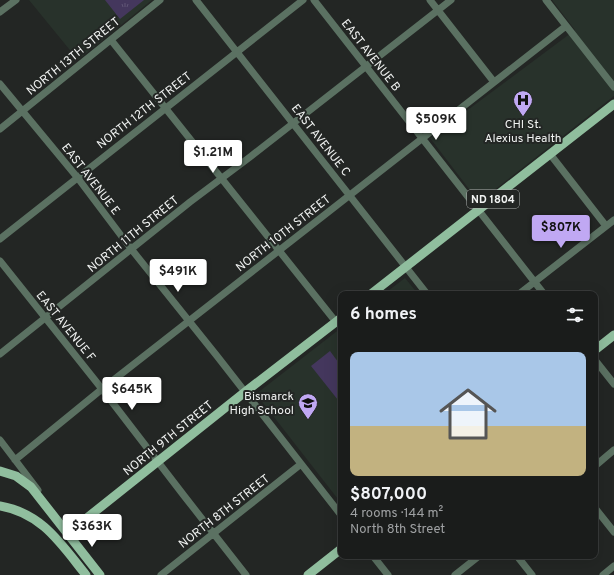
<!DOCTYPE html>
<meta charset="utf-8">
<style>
:root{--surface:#1a1c1b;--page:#272928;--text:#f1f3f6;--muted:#9fa1a3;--line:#383a3a;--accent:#c0a8f3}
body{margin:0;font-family:Overpass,sans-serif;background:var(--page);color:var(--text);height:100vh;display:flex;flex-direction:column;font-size:15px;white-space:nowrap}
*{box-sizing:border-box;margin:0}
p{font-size:13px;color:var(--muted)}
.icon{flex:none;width:22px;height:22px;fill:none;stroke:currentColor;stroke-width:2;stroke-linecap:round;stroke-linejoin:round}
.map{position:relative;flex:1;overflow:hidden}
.side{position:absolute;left:338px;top:291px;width:260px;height:268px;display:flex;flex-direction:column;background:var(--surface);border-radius:8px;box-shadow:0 4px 16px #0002,0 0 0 1px var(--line)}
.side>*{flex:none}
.price{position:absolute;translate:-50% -34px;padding:0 9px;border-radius:4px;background:#fff;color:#222;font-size:13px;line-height:26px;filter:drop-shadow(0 1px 2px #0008)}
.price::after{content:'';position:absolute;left:50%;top:24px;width:12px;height:9px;margin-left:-6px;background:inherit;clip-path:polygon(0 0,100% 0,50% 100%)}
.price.on{background:var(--accent);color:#111}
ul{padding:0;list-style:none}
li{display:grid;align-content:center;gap:8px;height:212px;padding:0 12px}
li span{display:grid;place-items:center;height:124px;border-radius:8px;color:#555}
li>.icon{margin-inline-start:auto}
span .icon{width:72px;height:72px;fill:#fffc;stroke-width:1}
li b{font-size:17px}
h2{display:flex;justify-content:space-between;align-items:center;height:48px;padding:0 12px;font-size:17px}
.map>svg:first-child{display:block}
.built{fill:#28322b}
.grass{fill:url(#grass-tufts)}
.pitch{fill:#44375d}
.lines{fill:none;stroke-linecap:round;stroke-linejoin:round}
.minor{stroke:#5b7162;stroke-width:7}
.major{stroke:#90be9e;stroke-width:9}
.labels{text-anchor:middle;stroke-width:4;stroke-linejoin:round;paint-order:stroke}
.shield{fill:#232624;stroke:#b2b5b4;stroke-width:1}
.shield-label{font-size:11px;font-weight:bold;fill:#f0f2f1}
.street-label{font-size:12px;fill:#f0f2f1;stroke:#232624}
.poi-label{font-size:12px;fill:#f0f2f1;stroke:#232624}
</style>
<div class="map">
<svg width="614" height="575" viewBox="0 0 614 575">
<defs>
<pattern id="grass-tufts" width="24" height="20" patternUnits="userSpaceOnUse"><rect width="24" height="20" fill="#44375d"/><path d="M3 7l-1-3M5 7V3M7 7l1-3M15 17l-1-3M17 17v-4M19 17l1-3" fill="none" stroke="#5f5475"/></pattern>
</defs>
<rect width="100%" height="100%" fill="#232624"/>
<!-- built -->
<path class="built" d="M29 0H152L78 60Z
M552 0H614V96L479 202 430 138 575 30Z
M405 278 418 294H384Z
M341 328V503L256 394Z"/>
<!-- grass -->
<path class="grass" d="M105 0H144L120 19Z"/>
<!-- pitch -->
<path class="pitch" d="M330 351 341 366V398L338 400 311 366Z"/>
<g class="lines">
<!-- minor -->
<path class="minor" d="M196 0 427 294
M314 0 544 294
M430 0 494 82
M546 0 614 87
M0 12 16 0
M111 40 336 322
M0 84 77 177 132 250 217 356 341 515
M0 129 160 0
M550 154 606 226
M0 239 303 0
M0 261 102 389 185 497 246 575
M519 294 614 220
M0 354 190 202 250 157 451 0
M595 360 614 384
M0 440 38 490
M15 460 102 389 566 26
M595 466 614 450
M595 508 614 532
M373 556 388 575
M517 556 532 575
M161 575 301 464
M455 575 479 556
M603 575 614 566"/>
<!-- major -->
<path class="major" d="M371 294 614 104
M595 350 614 335
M0 471 16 476 31 487 100 575
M0 506C42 513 61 544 86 575
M68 533 245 392 341 318
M308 575 341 549"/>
</g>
<!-- icons -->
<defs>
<symbol id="hospital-pin" viewBox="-11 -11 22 30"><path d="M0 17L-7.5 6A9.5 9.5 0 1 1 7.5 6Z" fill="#c0a8f3" stroke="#232624"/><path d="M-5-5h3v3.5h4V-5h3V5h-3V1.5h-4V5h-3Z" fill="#111"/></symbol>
<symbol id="school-pin" viewBox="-11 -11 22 30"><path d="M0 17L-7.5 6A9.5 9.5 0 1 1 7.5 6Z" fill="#c0a8f3" stroke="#232624"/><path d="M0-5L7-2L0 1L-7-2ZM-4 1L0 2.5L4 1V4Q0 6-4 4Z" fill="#111"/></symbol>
</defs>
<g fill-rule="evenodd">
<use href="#hospital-pin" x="512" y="89" width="22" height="30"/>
<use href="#school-pin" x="297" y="392" width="22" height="30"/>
</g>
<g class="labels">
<!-- shield labels -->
<rect class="shield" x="467" y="190" width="52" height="18" rx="3"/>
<g class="shield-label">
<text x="493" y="203">ND 1804</text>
</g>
<!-- street labels -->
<g class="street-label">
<text transform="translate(371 55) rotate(52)" y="4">EAST AVENUE B</text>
<text transform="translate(73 56) rotate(-39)" y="4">NORTH 13TH STREET</text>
<text transform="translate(144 110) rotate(-38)" y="4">NORTH 12TH STREET</text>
<text transform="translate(321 140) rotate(52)" y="4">EAST AVENUE C</text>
<text transform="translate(91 179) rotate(52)" y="4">EAST AVENUE E</text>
<text transform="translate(283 233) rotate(-38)" y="4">NORTH 10TH STREET</text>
<text transform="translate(133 234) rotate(-39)" y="4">NORTH 11TH STREET</text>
<text transform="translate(66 326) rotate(51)" y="4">EAST AVENUE F</text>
<text transform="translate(168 438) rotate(-39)" y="4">NORTH 9TH STREET</text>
<text transform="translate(224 511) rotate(-38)" y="4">NORTH 8TH STREET</text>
</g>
<!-- poi labels -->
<g class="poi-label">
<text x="523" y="128">CHI St.<tspan x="523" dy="14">Alexius Health</tspan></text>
<text x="294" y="400" text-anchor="end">Bismarck<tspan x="294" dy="14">High School</tspan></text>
</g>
</g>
</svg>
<b class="price" style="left:436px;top:141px">$509K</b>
<b class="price" style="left:213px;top:174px">$1.21M</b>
<b class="price on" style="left:561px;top:249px">$807K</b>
<b class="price" style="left:178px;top:293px">$491K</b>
<b class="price" style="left:132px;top:411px">$645K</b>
<b class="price" style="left:92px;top:548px">$363K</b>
<section class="side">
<h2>6 homes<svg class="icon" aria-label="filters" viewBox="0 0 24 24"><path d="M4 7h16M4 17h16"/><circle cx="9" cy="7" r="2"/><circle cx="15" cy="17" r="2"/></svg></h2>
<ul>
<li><span style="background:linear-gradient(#a9c7e8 60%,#c2b280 0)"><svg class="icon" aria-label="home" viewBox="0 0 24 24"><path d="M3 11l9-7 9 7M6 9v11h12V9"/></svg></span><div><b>$807,000</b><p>4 rooms · 144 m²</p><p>North 8th Street</p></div></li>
</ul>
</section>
</div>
